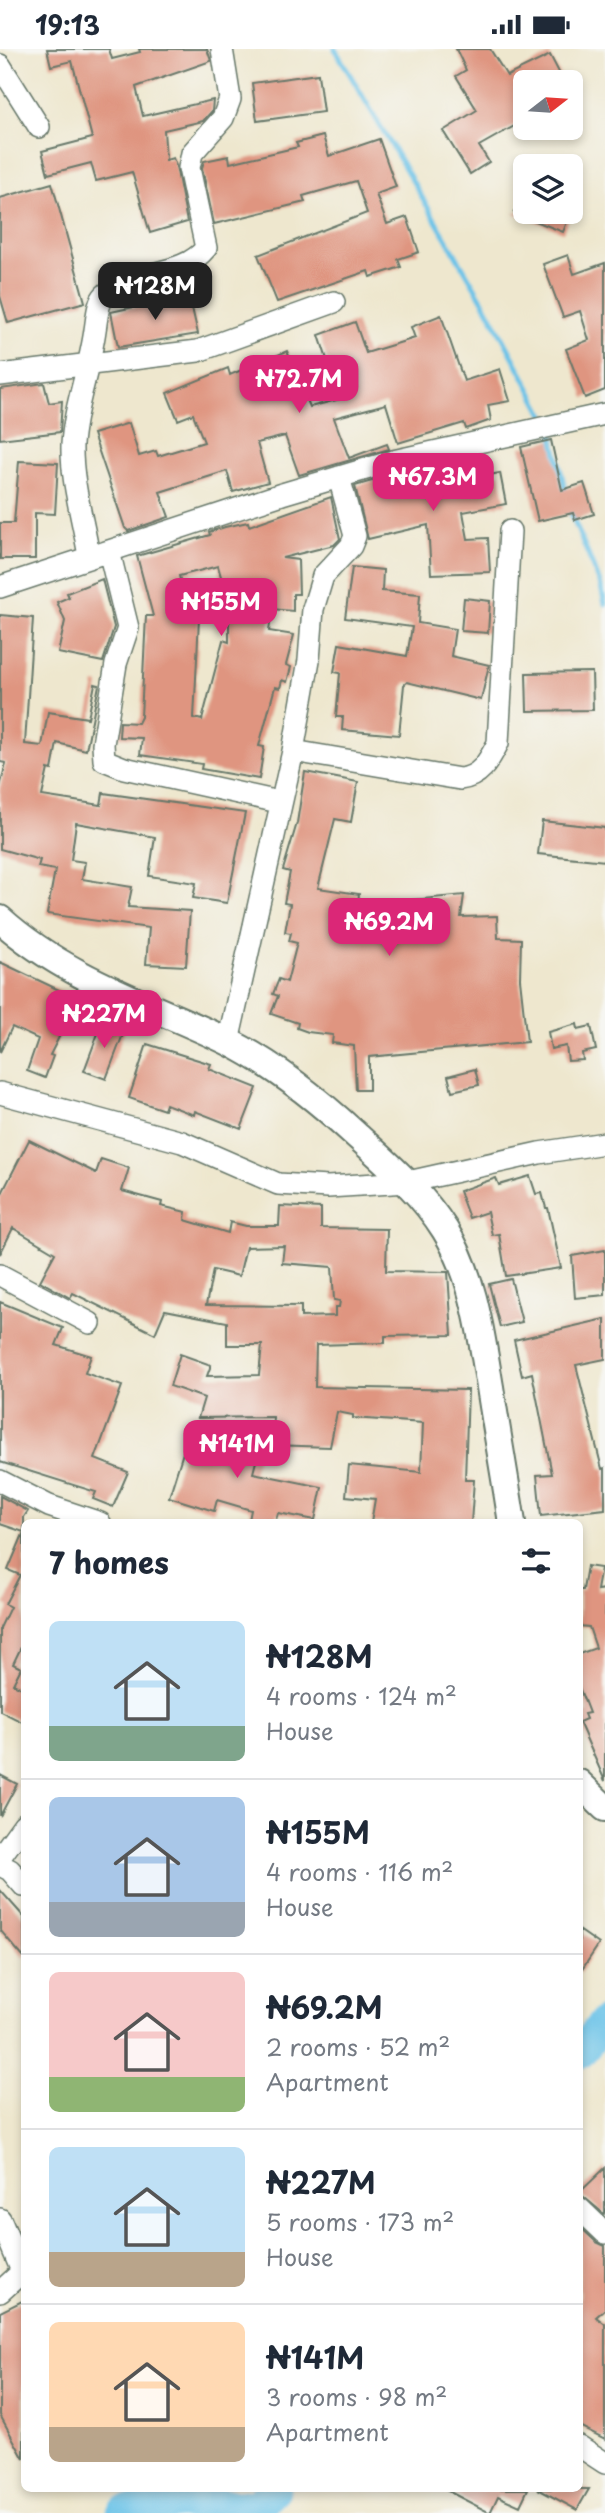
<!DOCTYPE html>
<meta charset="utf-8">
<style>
:root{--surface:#fff;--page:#f2f2f3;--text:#1f2937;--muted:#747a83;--line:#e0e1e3;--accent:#db2777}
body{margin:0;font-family:"Playpen Sans",sans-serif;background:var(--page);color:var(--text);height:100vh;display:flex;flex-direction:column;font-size:26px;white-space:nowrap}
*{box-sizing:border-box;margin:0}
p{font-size:23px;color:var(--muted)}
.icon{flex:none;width:38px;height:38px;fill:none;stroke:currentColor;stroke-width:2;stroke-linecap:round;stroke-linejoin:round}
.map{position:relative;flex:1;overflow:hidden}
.side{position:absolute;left:21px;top:1470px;width:562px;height:973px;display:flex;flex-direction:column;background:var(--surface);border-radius:10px;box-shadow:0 4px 10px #0003}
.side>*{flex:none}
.needle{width:46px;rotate:73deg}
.buttons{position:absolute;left:513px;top:21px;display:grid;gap:14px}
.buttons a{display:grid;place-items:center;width:70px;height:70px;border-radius:10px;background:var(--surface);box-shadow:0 4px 10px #0003;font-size:35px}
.price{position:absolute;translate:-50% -60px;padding:0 16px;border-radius:14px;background:var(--accent);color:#fff;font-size:23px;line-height:46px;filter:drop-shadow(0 2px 4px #0008)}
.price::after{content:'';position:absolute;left:50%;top:42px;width:21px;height:16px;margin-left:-10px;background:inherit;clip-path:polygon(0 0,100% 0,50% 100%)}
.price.current{background:#222;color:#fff}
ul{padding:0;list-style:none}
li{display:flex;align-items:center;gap:21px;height:175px;padding:0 28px}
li+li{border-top:2px solid var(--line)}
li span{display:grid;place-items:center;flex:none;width:196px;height:140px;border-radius:10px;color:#555}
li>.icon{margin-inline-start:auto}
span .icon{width:84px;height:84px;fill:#fffc;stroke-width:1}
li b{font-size:30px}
h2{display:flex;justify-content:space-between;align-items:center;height:84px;padding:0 28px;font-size:30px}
.status{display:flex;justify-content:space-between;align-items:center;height:49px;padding:0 35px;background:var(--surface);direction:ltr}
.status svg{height:19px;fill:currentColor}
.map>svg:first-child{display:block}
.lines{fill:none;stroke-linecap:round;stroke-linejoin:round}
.stream{stroke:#6bc3e8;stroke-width:5}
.river{stroke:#6bc3e8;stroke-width:33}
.building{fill:#df9580;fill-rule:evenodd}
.minor-casing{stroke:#67786a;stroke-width:24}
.major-casing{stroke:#67786a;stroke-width:30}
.minor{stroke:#fff;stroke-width:21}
.major{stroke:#fff;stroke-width:26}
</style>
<div class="status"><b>19:13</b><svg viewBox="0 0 49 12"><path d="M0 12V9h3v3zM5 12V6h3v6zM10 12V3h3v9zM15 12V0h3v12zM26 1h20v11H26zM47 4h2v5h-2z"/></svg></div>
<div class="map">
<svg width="605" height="2464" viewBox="0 0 605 2464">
<rect width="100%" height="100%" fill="#f6f6f2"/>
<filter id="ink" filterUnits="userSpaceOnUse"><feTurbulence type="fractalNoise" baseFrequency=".0143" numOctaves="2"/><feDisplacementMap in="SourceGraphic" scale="14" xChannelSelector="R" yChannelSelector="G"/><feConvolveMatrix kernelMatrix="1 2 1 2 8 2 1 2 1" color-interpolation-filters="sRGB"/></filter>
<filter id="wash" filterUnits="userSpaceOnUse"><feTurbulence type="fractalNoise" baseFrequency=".00686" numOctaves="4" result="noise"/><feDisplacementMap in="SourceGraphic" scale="28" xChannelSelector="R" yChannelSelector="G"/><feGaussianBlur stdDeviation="1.57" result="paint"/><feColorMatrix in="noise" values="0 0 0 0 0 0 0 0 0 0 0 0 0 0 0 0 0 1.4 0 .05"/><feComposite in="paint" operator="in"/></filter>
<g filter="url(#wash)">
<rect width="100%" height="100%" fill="#eee7ce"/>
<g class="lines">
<!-- stream -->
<path class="stream" d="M335 0 487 259 547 371
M552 383 566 445
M568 458 600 534 605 555"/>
<!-- river -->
<path class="river" d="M579 2004 605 1973
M123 2464 178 2453 256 2458 274 2440"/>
</g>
<g id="blocks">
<!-- building -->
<path class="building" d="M47 0H109L112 10 140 3 139 0H207L211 12 136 38 143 67 213 51 212 62 203 72 164 81 166 111 173 109 176 117 187 173 150 184 132 123 96 132 91 114 48 125 42 102 92 89 72 12 51 17Z
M456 0H490L507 27 550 6 564 33H525V71L479 97 489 113 470 125 443 82 477 61 456 27 466 21Z
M318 25 323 63 257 72 252 34Z
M323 87 329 107 379 90 396 138 376 145 387 175 407 168 419 203 398 210 401 218 370 228 368 222 277 253 258 206 367 164 356 132 303 147 305 153 214 175 202 119 204 112 229 107 230 114 298 98 296 94Z
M52 134 85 253 8 274 0 247V149Z
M513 163H571L563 183Z
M568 206 574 225 605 214V341L585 349 566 300 589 291 580 262 563 268 543 215Z
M189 246 198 285 118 298 111 263Z
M441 266 464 332 500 320 510 352 488 356 491 371 466 380 464 374 398 394 386 355 334 369 349 409 387 395 389 400 299 426 285 387 257 394 268 433 233 443 227 422 160 443 169 468 128 482 125 479 93 385 129 374 139 407 156 402 158 407 204 393 193 365 178 371 167 344 228 319 230 326 287 302 310 358 340 350 319 286 355 273 366 304 415 289 411 278Z
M44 334 49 354 62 352 60 383 0 390V340Z
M551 391 562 441 584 434 594 465 575 471 573 464 538 472 521 398Z
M19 412 58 414 55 465 35 464V510H0V474H14Z
M453 414 457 432 500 424 506 455 463 463 468 490 488 489 490 523 431 525 428 476 368 490 355 437 396 425Z
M331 448 340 490 334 496 282 509 298 511 299 545H293V562L272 560 269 582 294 586 286 616 291 618 287 633 282 631 280 639 275 638 259 697 264 698 259 730 201 720 202 715 140 706 142 689 119 688 120 673 138 674 141 668 146 567H153L137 507 210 486 209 483 225 478 248 473 249 477ZM218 517 229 556V593L223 591 202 671 194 669 199 569H191L179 527Z
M352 518 383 521 382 542 420 545 418 574 455 580 451 607 489 616 481 651 407 633 404 636 399 686 342 681 343 668H336L340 624 334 623 339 595 407 607 412 578 345 569Z
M102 530 114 578 103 613 58 604 65 572 57 553 69 548 67 544Z
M464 549 490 552 488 584 461 582Z
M0 566 33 569 25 695 42 697 48 663 88 669 95 635 99 636 86 701 57 694 52 721 48 720 42 747 101 756 103 744 245 764 227 854 193 849 196 834 149 827 155 788 76 774 71 811 85 813 82 830 132 838 128 858 190 862 186 917 146 915 149 879 47 865 55 821 38 818 40 811 0 800V738L6 714 0 713Z
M592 623 593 661 527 662 526 624Z
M305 723 358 733 351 773 335 770 318 839 359 845 358 856 464 846 461 868 497 867 498 889 521 890 520 930 527 993 369 1008V1041H356L354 997 332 994 333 986 308 983 297 979 298 974 271 965 278 947 273 945 279 930 287 933 297 894 289 892 291 884 285 883 290 855 284 854 290 823 283 821 297 774Z
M542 772 605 779V812L538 805Z
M0 913 78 950 50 1006 53 1007 45 1029 27 1022 38 990 12 978 0 1003Z
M103 971 125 980 106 1030 84 1022Z
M577 975 578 980 591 977 596 1001 582 1004 583 1011 568 1012 566 997 551 1000 548 983Z
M147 995 211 1015 209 1020 257 1039 241 1080 195 1062 194 1066 166 1055 164 1061 129 1049Z
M475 1020 479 1036 452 1042 448 1027Z
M29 1091 96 1124 101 1110 129 1119 122 1142 162 1153 161 1157 186 1163 185 1171 228 1184 230 1173 246 1177H279L280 1157 321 1159V1179L387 1180 386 1222 448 1223 452 1286 385 1287V1294L316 1296 315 1338 468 1341 465 1431H474L471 1474H371L375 1450 346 1447 349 1416 421 1423 423 1374 353 1369V1366L337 1363 330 1398 272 1396 273 1368 198 1369 204 1349 170 1337 180 1305 211 1316 207 1327 259 1326 262 1296H227V1273L165 1261 155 1285 73 1244 70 1249 40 1232 55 1204 13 1179 0 1205V1148ZM284 1197 282 1214 332 1218 334 1251 340 1252 339 1258H335V1267L301 1268V1257L206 1256 213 1221 239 1227 246 1198Z
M530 1127 536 1145 542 1144 546 1159H548L561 1219 506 1227 499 1185 492 1186 487 1163 469 1169 459 1142 496 1129 499 1136Z
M605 1201V1246L575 1249 572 1207Z
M511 1230 522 1273 500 1278 489 1235Z
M0 1253 63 1279 56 1296 91 1307 85 1324 122 1337 95 1410 128 1423 113 1458 93 1450 96 1443 0 1413Z
M605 1270V1310L576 1316 602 1420 605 1419V1460L541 1467 537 1426 552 1425 532 1324 522 1327 514 1291Z
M196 1377 260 1397 253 1424 322 1438 315 1471 278 1464 275 1474H257L249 1471 251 1461 217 1451 214 1462 169 1448 191 1378Z
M0 1447 28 1462 24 1468V1592L13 1615 21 1619 13 1635 24 1640V1674L0 1662V1579L10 1558 5 1555 20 1526 8 1521 24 1483 0 1475Z
M587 1517 601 1519 597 1541 605 1540V1732L579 1673 586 1670 584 1665 589 1664 579 1638V1605L596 1599 589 1578 579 1577V1541H583Z
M0 1726 17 1735 0 1767Z
M0 1841 24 1868V1909L0 1881Z
M579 1881 599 1895 579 1925Z
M605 2119V2163L604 2165 579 2144Z
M579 2177 596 2193 605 2197V2260L596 2268 605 2275V2390L579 2377Z
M24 2251V2410L0 2366V2263Z
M444 2440H528L520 2457 498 2447 490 2464Z
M538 2440H589L577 2461Z"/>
</g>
</g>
<g filter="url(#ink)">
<use href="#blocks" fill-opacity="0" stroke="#67786a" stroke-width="2"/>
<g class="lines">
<defs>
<path id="minor" d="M0 16 39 78
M0 326 198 302 334 253
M109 502 128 579 116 615 103 695 104 711 124 719 279 753
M89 507C83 471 71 431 72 396 74 358 90 319 95 281 97 270 97 254 105 246 132 219 181 230 206 199L189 119 192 104 223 69 230 50 222 0
M0 538 282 445 393 412 605 365
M293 702 460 730C481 728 489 711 498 694L510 482
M228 993 293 702 309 611 313 560 323 527 351 497 355 487 339 428
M0 1044 182 1093 278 1135 328 1138 408 1133 539 1104 605 1094
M0 1226 90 1274
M0 1432 49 1457 100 1474
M0 1808 24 1775
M0 1816 10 1821 24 1837
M579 2159 605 2184
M0 2170 24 2227
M0 2243 22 2223
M579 2397 605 2414"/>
<path id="major" d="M0 870C65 929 149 955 227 992 273 1015 317 1050 355 1085 387 1114 422 1144 445 1181 474 1227 481 1285 490 1338 497 1383 505 1428 512 1474
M579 1734 605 1759"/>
</defs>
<!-- minor casing -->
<use href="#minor" class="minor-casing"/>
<!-- major casing -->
<use href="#major" class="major-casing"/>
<!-- minor -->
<use href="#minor" class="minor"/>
<!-- major -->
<use href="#major" class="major"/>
</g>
</g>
</svg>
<div class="buttons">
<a><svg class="needle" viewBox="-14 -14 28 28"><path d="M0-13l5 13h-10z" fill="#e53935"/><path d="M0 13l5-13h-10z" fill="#747a83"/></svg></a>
<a><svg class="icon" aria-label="layers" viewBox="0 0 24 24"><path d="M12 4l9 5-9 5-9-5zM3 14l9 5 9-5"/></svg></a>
</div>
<b class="price current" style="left:155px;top:273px">₦128M</b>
<b class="price" style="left:299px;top:366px">₦72.7M</b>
<b class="price" style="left:433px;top:464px">₦67.3M</b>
<b class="price" style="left:221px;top:589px">₦155M</b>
<b class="price" style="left:389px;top:909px">₦69.2M</b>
<b class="price" style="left:104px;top:1001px">₦227M</b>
<b class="price" style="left:237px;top:1431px">₦141M</b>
<section class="side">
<h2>7 homes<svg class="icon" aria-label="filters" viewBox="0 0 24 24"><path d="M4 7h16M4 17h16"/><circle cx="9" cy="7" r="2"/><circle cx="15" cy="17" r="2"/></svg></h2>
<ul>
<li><span style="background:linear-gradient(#bfe0f5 75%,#7fa58c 0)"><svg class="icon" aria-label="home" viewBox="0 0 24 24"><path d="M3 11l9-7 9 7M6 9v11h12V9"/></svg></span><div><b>₦128M</b><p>4 rooms · 124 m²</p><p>House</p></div></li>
<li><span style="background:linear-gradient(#a9c7e8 75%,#9aa5b1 0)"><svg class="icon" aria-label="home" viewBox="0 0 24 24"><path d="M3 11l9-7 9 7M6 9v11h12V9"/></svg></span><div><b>₦155M</b><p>4 rooms · 116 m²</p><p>House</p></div></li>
<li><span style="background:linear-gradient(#f6c9c9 75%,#8fb573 0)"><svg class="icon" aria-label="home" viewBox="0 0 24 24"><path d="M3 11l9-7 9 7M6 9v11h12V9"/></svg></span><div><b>₦69.2M</b><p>2 rooms · 52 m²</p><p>Apartment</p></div></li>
<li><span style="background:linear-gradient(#bfe0f5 75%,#b9a48a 0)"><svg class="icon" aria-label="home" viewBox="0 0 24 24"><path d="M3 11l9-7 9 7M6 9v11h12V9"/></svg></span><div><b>₦227M</b><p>5 rooms · 173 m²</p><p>House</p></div></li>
<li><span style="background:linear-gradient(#ffd9b3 75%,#b9a48a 0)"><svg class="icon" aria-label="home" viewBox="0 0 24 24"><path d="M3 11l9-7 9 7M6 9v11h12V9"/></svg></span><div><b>₦141M</b><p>3 rooms · 98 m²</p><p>Apartment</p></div></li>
</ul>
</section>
</div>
